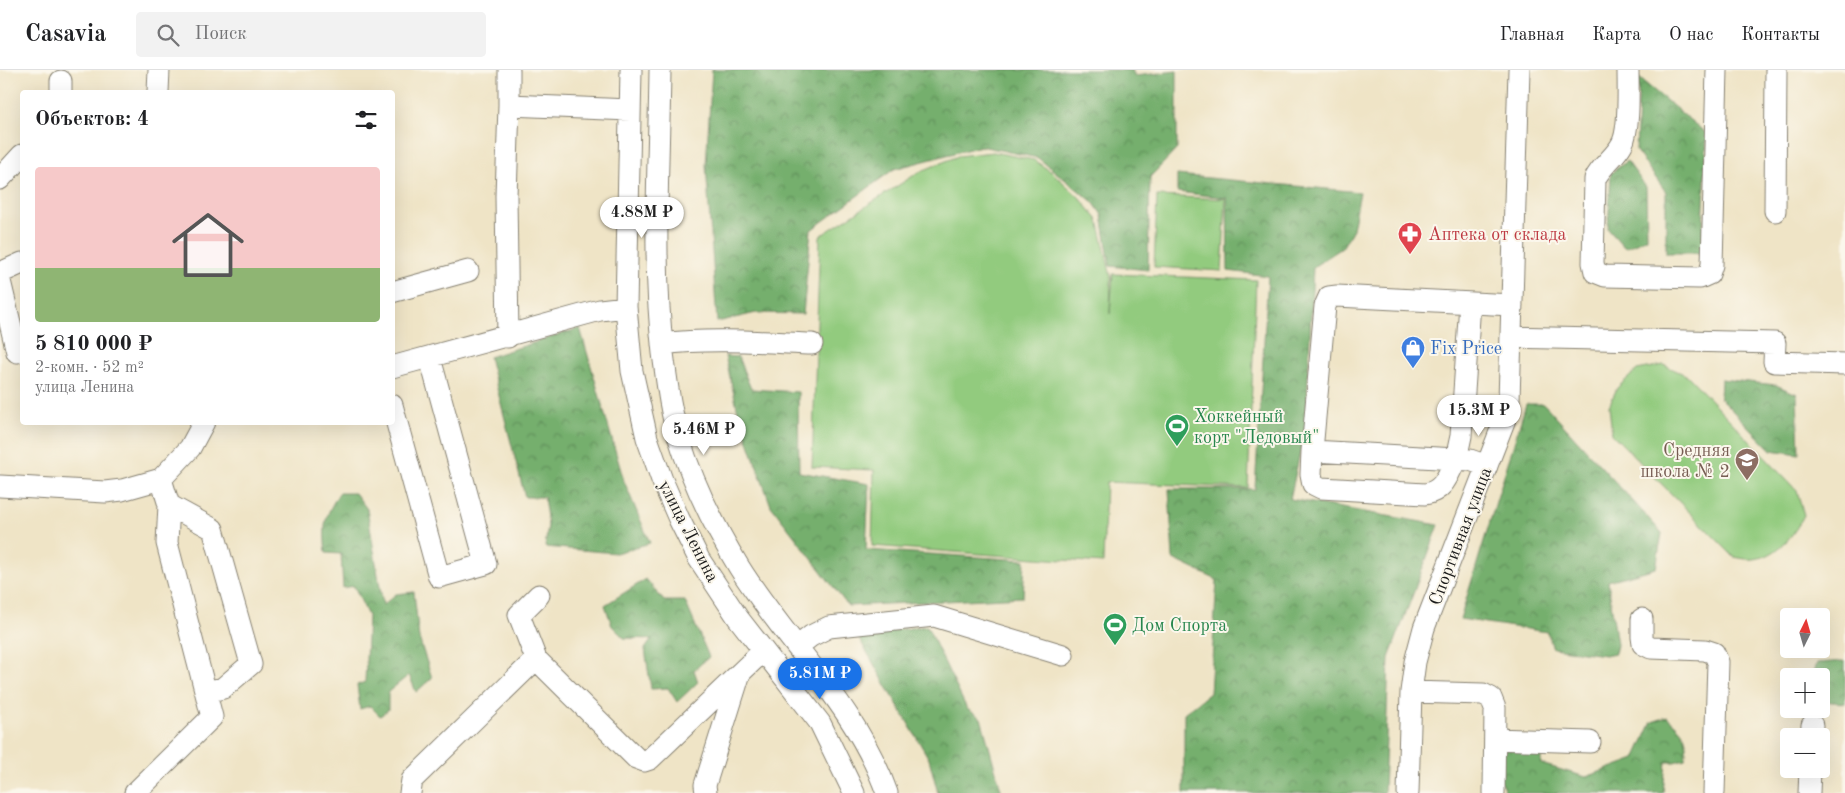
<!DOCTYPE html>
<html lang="ru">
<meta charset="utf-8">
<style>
:root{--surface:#fff;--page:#f2f2f2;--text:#202124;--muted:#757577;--line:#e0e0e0;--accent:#1a73e8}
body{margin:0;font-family:"Old Standard TT",serif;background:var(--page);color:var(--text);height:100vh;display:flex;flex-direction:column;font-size:19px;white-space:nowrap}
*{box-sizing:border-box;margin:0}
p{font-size:16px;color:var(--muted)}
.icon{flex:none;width:28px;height:28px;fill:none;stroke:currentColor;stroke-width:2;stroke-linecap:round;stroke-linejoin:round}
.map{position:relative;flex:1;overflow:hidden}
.side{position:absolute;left:20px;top:20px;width:375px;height:335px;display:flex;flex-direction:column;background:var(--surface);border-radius:5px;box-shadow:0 5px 20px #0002}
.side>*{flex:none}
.needle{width:32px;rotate:5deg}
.fabs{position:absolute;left:1780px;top:538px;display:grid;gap:10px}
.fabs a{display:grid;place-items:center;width:50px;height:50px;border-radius:5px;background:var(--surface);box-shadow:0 5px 20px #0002;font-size:25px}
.price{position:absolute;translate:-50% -42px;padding:0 11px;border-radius:18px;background:#fff;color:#222;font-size:16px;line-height:32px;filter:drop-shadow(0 1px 2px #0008)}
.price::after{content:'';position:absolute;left:50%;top:30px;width:15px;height:11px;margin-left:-8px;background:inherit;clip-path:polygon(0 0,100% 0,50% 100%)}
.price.on{background:var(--accent);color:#fff}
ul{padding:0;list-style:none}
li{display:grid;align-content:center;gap:10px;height:265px;padding:0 15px}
li span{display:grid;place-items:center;height:155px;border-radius:5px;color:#555}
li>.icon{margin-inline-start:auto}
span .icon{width:90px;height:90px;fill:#fffc;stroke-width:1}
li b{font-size:21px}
h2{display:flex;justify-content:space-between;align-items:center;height:60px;padding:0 15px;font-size:21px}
header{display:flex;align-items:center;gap:30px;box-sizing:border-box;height:70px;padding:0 25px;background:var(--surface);border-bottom:1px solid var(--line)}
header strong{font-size:24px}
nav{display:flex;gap:28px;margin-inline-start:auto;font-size:18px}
.search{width:350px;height:45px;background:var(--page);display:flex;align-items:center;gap:12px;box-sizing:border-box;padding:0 18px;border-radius:5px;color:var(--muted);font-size:19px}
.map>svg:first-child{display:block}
.forest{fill:url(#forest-crowns);stroke:#486644}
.pitch{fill:#92cb7e;stroke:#57744d}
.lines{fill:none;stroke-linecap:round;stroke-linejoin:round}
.minor-casing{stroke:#868071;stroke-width:23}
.minor{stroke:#fff;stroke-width:21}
.labels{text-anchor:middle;stroke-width:4;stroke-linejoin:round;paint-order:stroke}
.health-label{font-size:18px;fill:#be3a42;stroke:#fbf7ec;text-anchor:start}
.shop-label{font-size:18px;fill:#366cbe;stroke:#fbf7ec;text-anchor:start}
.leisure-label{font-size:18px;fill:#27864d;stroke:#fbf7ec;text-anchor:start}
.education-label{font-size:18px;fill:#785e54;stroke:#fbf7ec;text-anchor:end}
.street-label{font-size:18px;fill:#1c1c1c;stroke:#fbf7ec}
</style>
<header>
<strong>Casavia</strong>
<div class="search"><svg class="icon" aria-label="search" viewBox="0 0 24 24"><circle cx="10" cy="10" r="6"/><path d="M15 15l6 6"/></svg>Поиск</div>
<nav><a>Главная</a><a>Карта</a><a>О нас</a><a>Контакты</a></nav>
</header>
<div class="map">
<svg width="1845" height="723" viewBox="0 0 1845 723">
<defs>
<pattern id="forest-crowns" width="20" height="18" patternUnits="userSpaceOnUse" patternTransform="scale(1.25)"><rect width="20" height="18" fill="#75af6d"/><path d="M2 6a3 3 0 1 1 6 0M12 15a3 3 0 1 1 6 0" fill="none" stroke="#5f8e59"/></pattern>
</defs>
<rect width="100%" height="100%" fill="#fbf7ec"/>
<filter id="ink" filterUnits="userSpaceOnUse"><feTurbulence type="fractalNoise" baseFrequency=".02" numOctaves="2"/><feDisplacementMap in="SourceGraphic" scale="10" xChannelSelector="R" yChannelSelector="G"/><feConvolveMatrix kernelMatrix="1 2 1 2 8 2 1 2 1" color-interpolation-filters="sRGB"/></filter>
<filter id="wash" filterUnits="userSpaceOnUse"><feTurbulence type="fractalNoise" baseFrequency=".0096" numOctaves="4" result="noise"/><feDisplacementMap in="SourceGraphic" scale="20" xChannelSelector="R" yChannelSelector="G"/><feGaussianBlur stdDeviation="1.12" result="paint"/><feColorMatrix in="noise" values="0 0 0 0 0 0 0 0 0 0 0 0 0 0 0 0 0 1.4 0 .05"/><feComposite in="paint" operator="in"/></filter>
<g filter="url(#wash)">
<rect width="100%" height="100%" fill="#efe4c6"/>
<!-- forest -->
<path class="forest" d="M712 0H1132L1135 6 1177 1V79L1150 107 1148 200 1110 196 1102 145 1093 132 1038 88 981 76 894 99 811 160 803 244 756 243 717 252 706 95Z
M1639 8 1707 64 1702 183H1666V122L1636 81Z
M1627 91 1646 117 1647 168 1625 178 1608 159 1611 103Z
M1177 105 1360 122 1353 159 1342 178 1313 197 1306 355 1290 429 1439 455 1389 588 1384 723H1184V643L1210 623 1217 510 1173 489 1169 419H1255L1268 206 1228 201 1227 128 1177 122Z
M580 258 624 411 650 473 616 483 545 477 548 455 544 427H525L489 287Z
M725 286 738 287 751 319 798 322 799 402 869 414 866 480 1025 490 1023 527 848 536 771 436 739 346Z
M1721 309 1776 315 1797 324 1799 384 1771 380 1720 328Z
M1526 334H1544L1662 463 1656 498 1608 511 1617 575 1615 583 1605 585 1553 578 1547 562 1460 549Z
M339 423H355L367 439 383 535 396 524 414 522 419 568 432 608 416 622 409 605 388 622V640L380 646 370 636 360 639 357 615 365 612 368 546 354 516 343 518 341 484 326 483C323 454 324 448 339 423Z
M646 509 664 531H685L709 587 694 600 698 612 677 632 668 618 651 619 645 579 652 569 624 568 612 556 605 535Z
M927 556 967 639 981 648 1002 723H938L929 689 857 565Z
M1845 591V633L1821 631V606H1812L1817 593Z
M1667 647C1684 661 1689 667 1685 689L1674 692H1666L1663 723H1506L1500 710 1501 676 1541 679V694L1586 707 1635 689 1652 652Z"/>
<!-- pitch -->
<path class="pitch" d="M993 82 1034 90 1053 103 1080 128 1098 150 1111 207 1110 244 1113 204 1256 210 1248 418 1106 412 1103 493 872 476 874 400 812 397 820 166 919 102 958 86Z
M1157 126 1226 129 1222 201 1154 197Z
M1664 295 1688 306 1797 421 1804 445C1794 465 1778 486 1754 489 1748 490 1740 488 1734 487L1612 364 1609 336 1617 318 1637 300Z"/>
</g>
<g filter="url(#ink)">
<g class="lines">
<defs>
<path id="minor" d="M509 0V35L630 40
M631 0 626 237 632 301 647 368 662 410 679 449 699 489 738 548 820 653 854 723
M660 0C659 94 652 190 663 283 667 312 670 341 679 368 693 414 714 456 739 497 787 574 856 635 887 723
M1628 0C1628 19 1630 59 1622 74 1615 87 1602 95 1595 109L1593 193 1595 202 1605 206 1700 208 1709 204 1712 195 1717 0
M61 11V22
M158 22 159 0
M0 109 22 85
M1775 141 1776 0
M0 203 22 193
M0 211 17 282 22 280
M392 222 468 201
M508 267 506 126 509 35
M1511 267 1775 273 1774 292 1845 294
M662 274C711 268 762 272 812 274
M392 297 600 240 626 237
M392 335 439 507 486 494 430 288
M1312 381 1456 389 1461 366 1470 233
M1487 396 1470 390 1456 389C1448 405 1444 421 1425 424L1321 418 1313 414 1311 404 1312 381 1325 236 1329 227 1337 226 1512 235
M0 416 105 422 122 420 161 409
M169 435 213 459 251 594 223 618 206 622
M1642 549V567L1643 574 1651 578 1705 580 1714 583 1718 592 1714 723
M797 577 811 566 829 557 934 546 1063 585
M536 589 519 545 539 525
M1411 622 1483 624 1491 628 1495 638 1494 723
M1811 666 1812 655
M1495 669 1590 672
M135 723 212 647 167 473 169 435 161 409 190 378 204 352
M410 723 412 710 536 589 636 688 644 691 650 689 763 581
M706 723 705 715 740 603
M1408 723 1411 622 1415 592 1424 558 1505 349 1509 330 1519 0
M1809 723 1810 699"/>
</defs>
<!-- minor casing -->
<use href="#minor" class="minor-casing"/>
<!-- minor -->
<use href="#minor" class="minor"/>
</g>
</g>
<!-- icons -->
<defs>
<symbol id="pharmacy-pin" viewBox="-11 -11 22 30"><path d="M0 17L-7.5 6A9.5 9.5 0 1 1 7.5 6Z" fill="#e0444e" stroke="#fbf7ec"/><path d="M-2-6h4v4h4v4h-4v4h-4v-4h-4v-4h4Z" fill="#fff"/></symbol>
<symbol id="shop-pin" viewBox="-11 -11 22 30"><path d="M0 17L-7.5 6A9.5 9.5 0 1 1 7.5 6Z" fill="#3f7fe0" stroke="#fbf7ec"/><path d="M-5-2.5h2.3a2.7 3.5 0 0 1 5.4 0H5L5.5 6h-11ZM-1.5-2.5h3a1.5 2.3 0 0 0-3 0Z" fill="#fff"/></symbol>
<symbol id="stadium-pin" viewBox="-11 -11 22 30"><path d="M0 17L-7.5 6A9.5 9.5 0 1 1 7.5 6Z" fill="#2e9e5b" stroke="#fbf7ec"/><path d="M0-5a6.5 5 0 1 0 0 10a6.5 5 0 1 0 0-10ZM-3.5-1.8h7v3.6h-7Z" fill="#fff"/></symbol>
<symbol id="school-pin" viewBox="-11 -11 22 30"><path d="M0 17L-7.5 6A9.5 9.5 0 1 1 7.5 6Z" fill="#8d6e63" stroke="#fbf7ec"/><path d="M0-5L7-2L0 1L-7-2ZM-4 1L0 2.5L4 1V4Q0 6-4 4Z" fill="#fff"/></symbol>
</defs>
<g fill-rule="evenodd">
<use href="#pharmacy-pin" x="1396" y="150" width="28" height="38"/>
<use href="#shop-pin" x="1399" y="264" width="28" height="38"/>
<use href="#stadium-pin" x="1163" y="342" width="28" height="38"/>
<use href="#school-pin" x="1733" y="376" width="28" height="38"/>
<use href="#stadium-pin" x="1101" y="541" width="28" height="38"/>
</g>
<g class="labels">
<!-- health labels -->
<g class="health-label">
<text x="1428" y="170">Аптека от склада</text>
</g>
<!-- shop labels -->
<g class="shop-label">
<text x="1430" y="284">Fix Price</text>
</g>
<!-- leisure labels -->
<g class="leisure-label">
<text x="1194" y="352">Хоккейный<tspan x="1194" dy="21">корт "Ледовый"</tspan></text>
<text x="1132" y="561">Дом Спорта</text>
</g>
<!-- education labels -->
<g class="education-label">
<text x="1730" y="386">Средняя<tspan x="1730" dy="21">школа № 2</tspan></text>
</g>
<!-- street labels -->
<g class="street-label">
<text transform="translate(689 461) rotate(63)" y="6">улица Ленина</text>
<text transform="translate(1460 466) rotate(-69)" y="6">Спортивная улица</text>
</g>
</g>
</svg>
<div class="fabs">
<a><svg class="needle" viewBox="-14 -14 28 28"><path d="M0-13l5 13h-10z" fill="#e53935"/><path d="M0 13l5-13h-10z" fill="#757577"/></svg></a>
<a>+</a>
<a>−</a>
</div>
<b class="price" style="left:642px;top:169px">4.88M ₽</b>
<b class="price" style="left:1479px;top:367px">15.3M ₽</b>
<b class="price" style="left:704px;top:386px">5.46M ₽</b>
<b class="price on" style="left:820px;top:630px">5.81M ₽</b>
<section class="side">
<h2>Объектов: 4<svg class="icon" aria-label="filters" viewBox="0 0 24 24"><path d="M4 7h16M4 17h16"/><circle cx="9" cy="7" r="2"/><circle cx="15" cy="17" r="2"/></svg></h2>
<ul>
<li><span style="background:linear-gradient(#f6c9c9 65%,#8fb573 0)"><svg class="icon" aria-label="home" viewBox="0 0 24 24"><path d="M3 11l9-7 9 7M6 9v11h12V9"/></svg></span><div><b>5 810 000 ₽</b><p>2-комн. · 52 m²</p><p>улица Ленина</p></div></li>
</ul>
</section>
</div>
